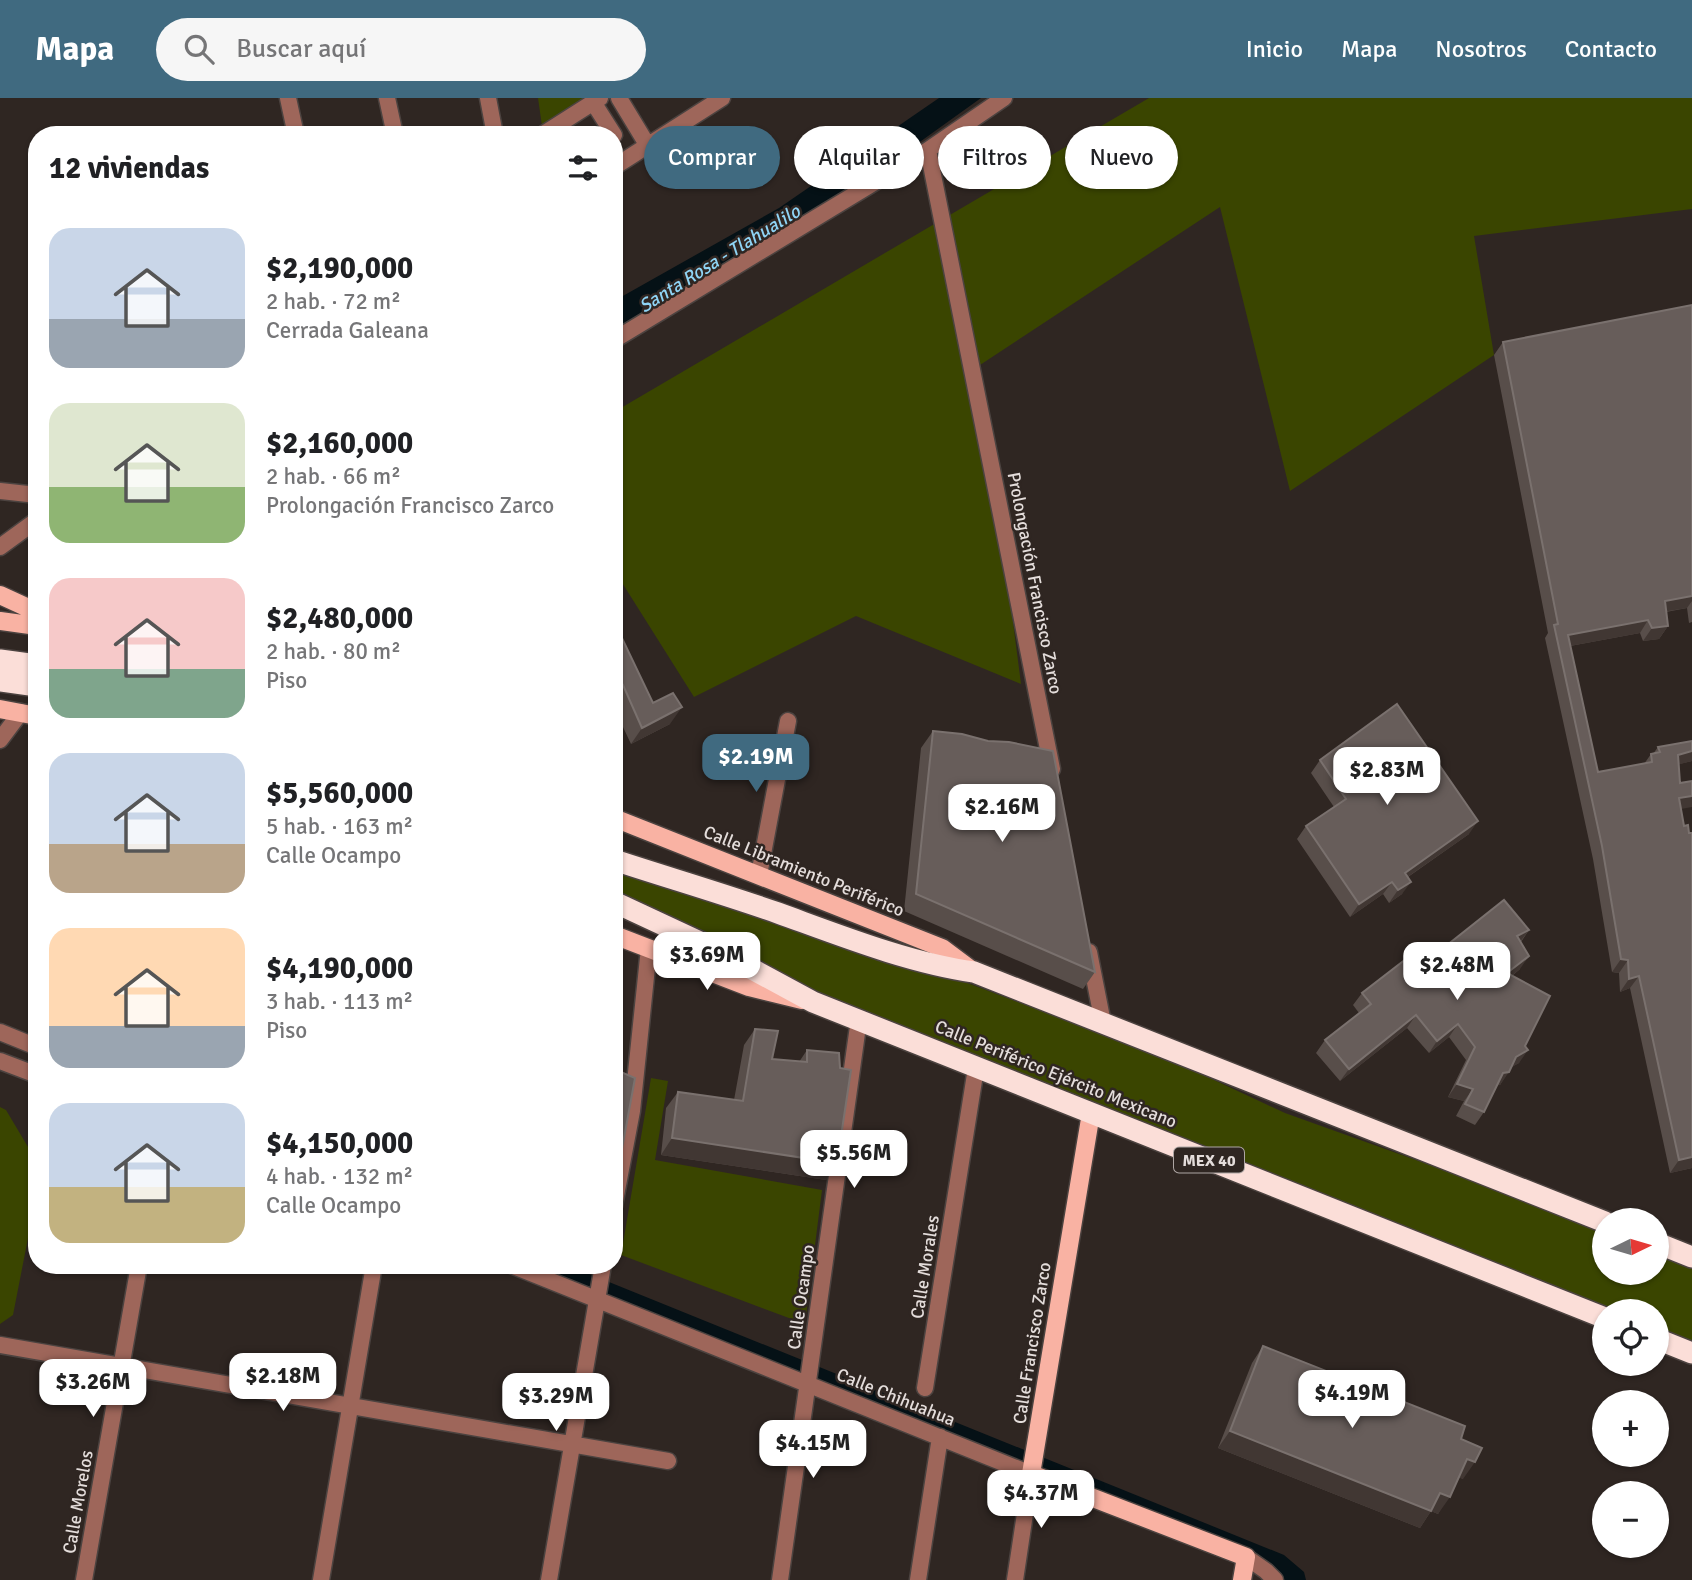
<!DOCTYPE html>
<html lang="es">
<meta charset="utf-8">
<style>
:root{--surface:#fff;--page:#f6f6f6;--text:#202124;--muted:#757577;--accent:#406a80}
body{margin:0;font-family:Signika,sans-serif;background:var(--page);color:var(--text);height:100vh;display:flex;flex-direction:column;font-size:26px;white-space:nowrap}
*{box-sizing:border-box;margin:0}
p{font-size:23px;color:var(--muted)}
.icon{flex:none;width:38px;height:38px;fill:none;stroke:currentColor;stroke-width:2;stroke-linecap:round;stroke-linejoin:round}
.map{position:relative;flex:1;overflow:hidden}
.details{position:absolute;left:28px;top:28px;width:595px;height:1148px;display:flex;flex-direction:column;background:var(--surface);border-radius:28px;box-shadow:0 2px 5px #0004}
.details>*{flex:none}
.banner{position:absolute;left:644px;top:28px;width:665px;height:63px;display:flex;gap:14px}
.needle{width:46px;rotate:85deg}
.tools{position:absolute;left:1592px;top:1110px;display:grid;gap:14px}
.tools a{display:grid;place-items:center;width:77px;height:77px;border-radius:50%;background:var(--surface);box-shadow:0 2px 5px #0004;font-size:35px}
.price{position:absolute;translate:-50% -60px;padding:0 16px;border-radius:14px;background:#fff;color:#222;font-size:23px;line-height:46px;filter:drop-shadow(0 2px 4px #0008)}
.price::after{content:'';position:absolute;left:50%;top:42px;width:21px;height:16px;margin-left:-10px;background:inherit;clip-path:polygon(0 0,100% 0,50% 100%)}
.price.active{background:var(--accent);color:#fff}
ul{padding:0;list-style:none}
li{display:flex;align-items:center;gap:21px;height:175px;padding:0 21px}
li span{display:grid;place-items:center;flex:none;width:196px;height:140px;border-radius:21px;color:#555}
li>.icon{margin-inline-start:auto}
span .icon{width:84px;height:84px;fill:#fffc;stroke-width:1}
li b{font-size:30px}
h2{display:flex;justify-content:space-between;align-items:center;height:84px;padding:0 21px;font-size:30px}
.pill{padding:0 24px;border-radius:32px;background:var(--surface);box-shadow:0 2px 5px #0004;font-size:24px;line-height:63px}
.pill.active{background:var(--accent);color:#fff}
header{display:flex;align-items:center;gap:42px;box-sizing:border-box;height:98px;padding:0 35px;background:var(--accent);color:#fff}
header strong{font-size:33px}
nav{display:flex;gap:38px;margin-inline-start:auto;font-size:24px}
.search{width:490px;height:63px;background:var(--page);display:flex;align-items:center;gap:18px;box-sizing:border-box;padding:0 24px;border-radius:38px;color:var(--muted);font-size:26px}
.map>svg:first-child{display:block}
.green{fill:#3a4500}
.water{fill:#051116}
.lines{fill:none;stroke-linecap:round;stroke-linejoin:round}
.minor-casing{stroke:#4c4340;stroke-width:19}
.major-casing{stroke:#4c4340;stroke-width:21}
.highway-casing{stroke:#4c4340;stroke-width:24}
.minor{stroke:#9e665a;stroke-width:16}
.major{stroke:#f9b2a3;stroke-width:18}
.highway{stroke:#fbded8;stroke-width:21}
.wall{fill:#584e4a}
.shaded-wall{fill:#413733}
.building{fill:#675d5a;stroke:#7a716e;stroke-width:2}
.labels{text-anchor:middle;stroke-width:5;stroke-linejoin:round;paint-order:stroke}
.shield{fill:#2f2622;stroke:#aea6a4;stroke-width:2}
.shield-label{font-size:16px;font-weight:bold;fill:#e4dddb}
.street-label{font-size:18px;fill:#e4dddb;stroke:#2f2622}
.water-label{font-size:19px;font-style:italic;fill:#8fd4f5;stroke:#2f2622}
</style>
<header>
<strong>Mapa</strong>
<div class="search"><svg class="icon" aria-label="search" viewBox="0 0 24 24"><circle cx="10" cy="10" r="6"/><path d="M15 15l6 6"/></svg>Buscar aquí</div>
<nav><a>Inicio</a><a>Mapa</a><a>Nosotros</a><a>Contacto</a></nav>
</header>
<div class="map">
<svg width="1692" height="1482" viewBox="0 0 1692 1482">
<rect width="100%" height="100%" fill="#2f2622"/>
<!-- green -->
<path class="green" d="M538 0H585L542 28Z
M1149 0H1692V111L1474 138 1494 257 1290 393 1220 109 980 267 1021 586 856 518 694 599 614 472V314Z
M614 769 727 809 930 871 1167 960 1285 1015 1605 1130V1174H1657V1150L1692 1163V1258L1657 1243V1213H1605L815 900 614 805Z
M651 980 668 983 655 1062 822 1092 805 1226 621 1157Z
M0 1009 6 1012 37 1064V1094L13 1217 0 1226Z"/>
<!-- water -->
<path class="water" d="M939 0H981L786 140 614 238V203L779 110Z
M526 1167H567L1284 1457 1304 1474 1306 1482H1282Z"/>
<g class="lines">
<defs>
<path id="minor" d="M288 0 296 37
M387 0 395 37
M488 0 495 37
M619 0 648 48
M593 4 614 37
M542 37 600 0
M928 52 1052 671
M614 69 722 0
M614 242 928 52 1004 0
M0 393 37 397
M0 449 37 422
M0 642 21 614
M759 777 788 623
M1089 854 1103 925
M0 934 37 949
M0 963 37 977
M614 1108 632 1013 649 850
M511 1167 1031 1376 1015 1482
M0 1247 668 1363
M925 1290 976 970
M1246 1459 1266 1473 1275 1482
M84 1482 139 1167
M321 1482 374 1167
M549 1482 603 1167
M780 1482 859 921
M918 1482 940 1339"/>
<path id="major" d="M0 497 37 514
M0 523 37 528
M0 611 37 618
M614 720 942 850 974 874
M614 837 749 889 802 902
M1091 1015 1031 1376 1246 1459 1242 1482"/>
<path id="highway" d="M0 562 37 567
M0 583 37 588
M614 762C669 780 724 796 778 815 839 837 909 865 974 874L1605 1124
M614 804 717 852 813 904 1605 1220
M1657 1145 1692 1159
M1657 1241 1692 1255"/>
</defs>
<!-- minor casing -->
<use href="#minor" class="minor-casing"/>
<!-- major casing -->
<use href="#major" class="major-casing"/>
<!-- highway casing -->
<use href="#highway" class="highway-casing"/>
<!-- minor -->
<use href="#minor" class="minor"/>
<!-- major -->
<use href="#major" class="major"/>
<!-- highway -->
<use href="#highway" class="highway"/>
</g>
<!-- wall -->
<path class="wall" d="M1692 207V524L1689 525 1687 510 1666 514 1668 528 1659 541 1643 543 1640 535 1570 548 1598 674 1644 666 1651 656H1653L1658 649 1692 663 1679 666 1681 711 1684 728 1689 735H1692V1070L1670 1075 1630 890 1620 894 1619 875 1612 874 1593 761 1545 540 1548 535 1494 257 1503 244Z
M614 521 620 536 653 605 670 626 631 646 614 610Z
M933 633 1095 874 1083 891 904 813 921 650Z
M1320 662 1469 736 1408 779 1402 796 1389 805 1383 796 1350 819 1297 741 1306 728 1334 709 1311 675Z
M1529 832 1521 844 1520 871 1512 878 1525 948 1519 965 1511 969 1500 987H1497L1484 1014 1475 1027 1456 1018 1464 1003 1448 999 1466 962 1449 939 1429 955 1407 930 1340 983 1316 955 1325 942 1359 915 1353 907 1362 895 1427 863Z
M755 931 772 961 799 964 807 952 837 1065 826 1082 661 1057 666 1010 678 994 734 1002 744 947Z
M1263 1248 1461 1341 1463 1381 1459 1379 1438 1416 1431 1413 1420 1430 1218 1350 1252 1265Z"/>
<!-- shaded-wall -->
<path class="shaded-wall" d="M1692 498V503L1687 510 1656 515 1665 503Z
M1648 522 1640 535 1559 550 1568 537Z
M1668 528 1659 541 1643 543 1652 530Z
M623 587 614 600V592Z
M682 609 670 626 631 646 642 630Z
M1692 653V663L1669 669 1678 657Z
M1692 698V709L1670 713 1679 700Z
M1478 723 1469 736 1396 787 1405 775Z
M1392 784 1383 796 1350 819 1359 806Z
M1411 784 1402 796 1389 805 1398 792Z
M1529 832 1520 844 1517 838Z
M1529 858 1520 871 1499 888 1507 875Z
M1621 861 1628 862 1619 875 1612 874Z
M1639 878 1630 890 1620 894 1629 881Z
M1416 917 1407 930 1340 983 1349 971Z
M1458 926 1449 939 1429 955 1437 943Z
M1528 952 1519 965 1507 972 1516 959Z
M1509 974 1500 987 1494 988 1503 975Z
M1457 986 1473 991 1464 1003 1448 999Z
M672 1040 837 1065 826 1082 661 1057Z
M1692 1059V1070L1670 1075 1679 1062Z
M1230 1333 1431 1413 1420 1430 1218 1350Z
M1467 1361 1475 1364 1463 1381 1455 1378Z
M1440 1395 1450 1399 1438 1416 1428 1412Z"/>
<!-- building -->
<path class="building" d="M1692 207V498L1665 503 1668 528 1652 530 1648 522 1568 537 1598 674 1652 664 1651 656 1660 654 1658 649 1692 643V653L1678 657 1680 685 1692 683V698L1679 700 1684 728 1688 727 1689 735H1692V1059L1679 1062 1639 878 1629 881 1628 862 1621 861 1602 748 1554 527 1558 526 1503 244Z
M614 521 620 530V536L653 605 673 595 682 609 642 630 623 587 614 592Z
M1397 606 1478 723 1405 775 1411 784 1398 792 1392 784 1359 806 1306 728 1346 701 1320 662Z
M933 633 962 636 988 643 1009 644 1053 653 1095 874 916 796Z
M1504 802 1529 832 1517 838 1529 858 1507 875 1550 898 1525 948 1528 952 1516 959 1509 974 1503 975 1484 1014 1465 1006 1473 991 1457 986 1475 949 1458 926 1437 943 1416 917 1349 971 1325 942 1371 906 1362 895 1419 851 1427 863Z
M755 931 778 933 772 961 807 964V952L839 955 840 970 851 972 837 1065 672 1040 678 994 743 1003Z
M614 971 635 980 615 1089 616 1095 621 1100 614 1140Z
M1263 1248 1465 1328 1461 1341 1482 1350 1475 1364 1467 1361 1450 1399 1440 1395 1431 1413 1230 1333Z"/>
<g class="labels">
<!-- shield labels -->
<rect class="shield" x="1174" y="1049.5" width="70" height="25" rx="5"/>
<g class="shield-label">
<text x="1209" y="1068">MEX 40</text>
</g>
<!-- street labels -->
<g class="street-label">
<text transform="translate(1035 485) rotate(79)" y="6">Prolongación Francisco Zarco</text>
<text transform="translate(804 773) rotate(22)" y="6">Calle Libramiento Periférico</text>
<text transform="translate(1056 976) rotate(22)" y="6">Calle Periférico Ejército Mexicano</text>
<text transform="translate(925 1169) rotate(-81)" y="6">Calle Morales</text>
<text transform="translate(801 1199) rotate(-82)" y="6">Calle Ocampo</text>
<text transform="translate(1032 1245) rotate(-81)" y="6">Calle Francisco Zarco</text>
<text transform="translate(896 1299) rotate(22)" y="6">Calle Chihuahua</text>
<text transform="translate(78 1404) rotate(-80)" y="6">Calle Morelos</text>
</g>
<!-- water labels -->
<g class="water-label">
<text transform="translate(719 160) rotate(-32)" y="7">Santa Rosa - Tlahualilo</text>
</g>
</g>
</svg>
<div class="tools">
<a><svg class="needle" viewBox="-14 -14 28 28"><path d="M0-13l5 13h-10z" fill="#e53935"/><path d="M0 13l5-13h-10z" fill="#757577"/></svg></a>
<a><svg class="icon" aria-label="locate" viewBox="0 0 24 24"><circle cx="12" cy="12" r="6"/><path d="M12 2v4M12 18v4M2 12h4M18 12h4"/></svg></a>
<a>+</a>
<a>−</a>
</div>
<b class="price active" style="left:756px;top:696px">$2.19M</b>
<b class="price" style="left:1387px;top:709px">$2.83M</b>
<b class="price" style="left:1002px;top:746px">$2.16M</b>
<b class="price" style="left:707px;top:894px">$3.69M</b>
<b class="price" style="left:1457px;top:904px">$2.48M</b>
<b class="price" style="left:854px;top:1092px">$5.56M</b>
<b class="price" style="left:283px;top:1315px">$2.18M</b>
<b class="price" style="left:93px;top:1321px">$3.26M</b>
<b class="price" style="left:1352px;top:1332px">$4.19M</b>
<b class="price" style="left:556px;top:1335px">$3.29M</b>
<b class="price" style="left:813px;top:1382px">$4.15M</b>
<b class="price" style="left:1041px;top:1432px">$4.37M</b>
<div class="banner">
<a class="pill active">Comprar</a>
<a class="pill">Alquilar</a>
<a class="pill">Filtros</a>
<a class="pill">Nuevo</a>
</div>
<section class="details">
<h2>12 viviendas<svg class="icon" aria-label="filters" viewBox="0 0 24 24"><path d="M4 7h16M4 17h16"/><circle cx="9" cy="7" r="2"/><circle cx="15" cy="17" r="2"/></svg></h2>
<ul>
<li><span style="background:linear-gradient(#c9d6e8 65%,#9aa5b1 0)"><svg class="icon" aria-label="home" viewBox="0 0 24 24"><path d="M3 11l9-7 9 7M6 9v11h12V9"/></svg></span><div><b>$2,190,000</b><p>2 hab. · 72 m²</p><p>Cerrada Galeana</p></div></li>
<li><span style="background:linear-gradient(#dfe7d0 60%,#8fb573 0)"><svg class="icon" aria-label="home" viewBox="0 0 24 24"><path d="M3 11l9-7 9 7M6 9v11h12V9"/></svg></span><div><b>$2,160,000</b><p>2 hab. · 66 m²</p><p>Prolongación Francisco Zarco</p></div></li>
<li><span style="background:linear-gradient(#f6c9c9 65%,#7fa58c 0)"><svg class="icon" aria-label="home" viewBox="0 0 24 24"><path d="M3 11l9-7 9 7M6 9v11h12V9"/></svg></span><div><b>$2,480,000</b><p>2 hab. · 80 m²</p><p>Piso</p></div></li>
<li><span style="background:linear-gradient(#c9d6e8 65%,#b9a48a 0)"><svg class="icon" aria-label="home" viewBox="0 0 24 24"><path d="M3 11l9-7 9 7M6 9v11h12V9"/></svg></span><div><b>$5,560,000</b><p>5 hab. · 163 m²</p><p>Calle Ocampo</p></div></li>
<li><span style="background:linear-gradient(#ffd9b3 70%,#9aa5b1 0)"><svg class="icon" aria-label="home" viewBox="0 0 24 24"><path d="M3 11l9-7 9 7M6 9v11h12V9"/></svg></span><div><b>$4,190,000</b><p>3 hab. · 113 m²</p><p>Piso</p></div></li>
<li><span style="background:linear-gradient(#c9d6e8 60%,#c2b280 0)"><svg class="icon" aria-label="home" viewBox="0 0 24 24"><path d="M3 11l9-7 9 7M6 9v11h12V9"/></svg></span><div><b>$4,150,000</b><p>4 hab. · 132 m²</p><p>Calle Ocampo</p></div></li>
</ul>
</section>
</div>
